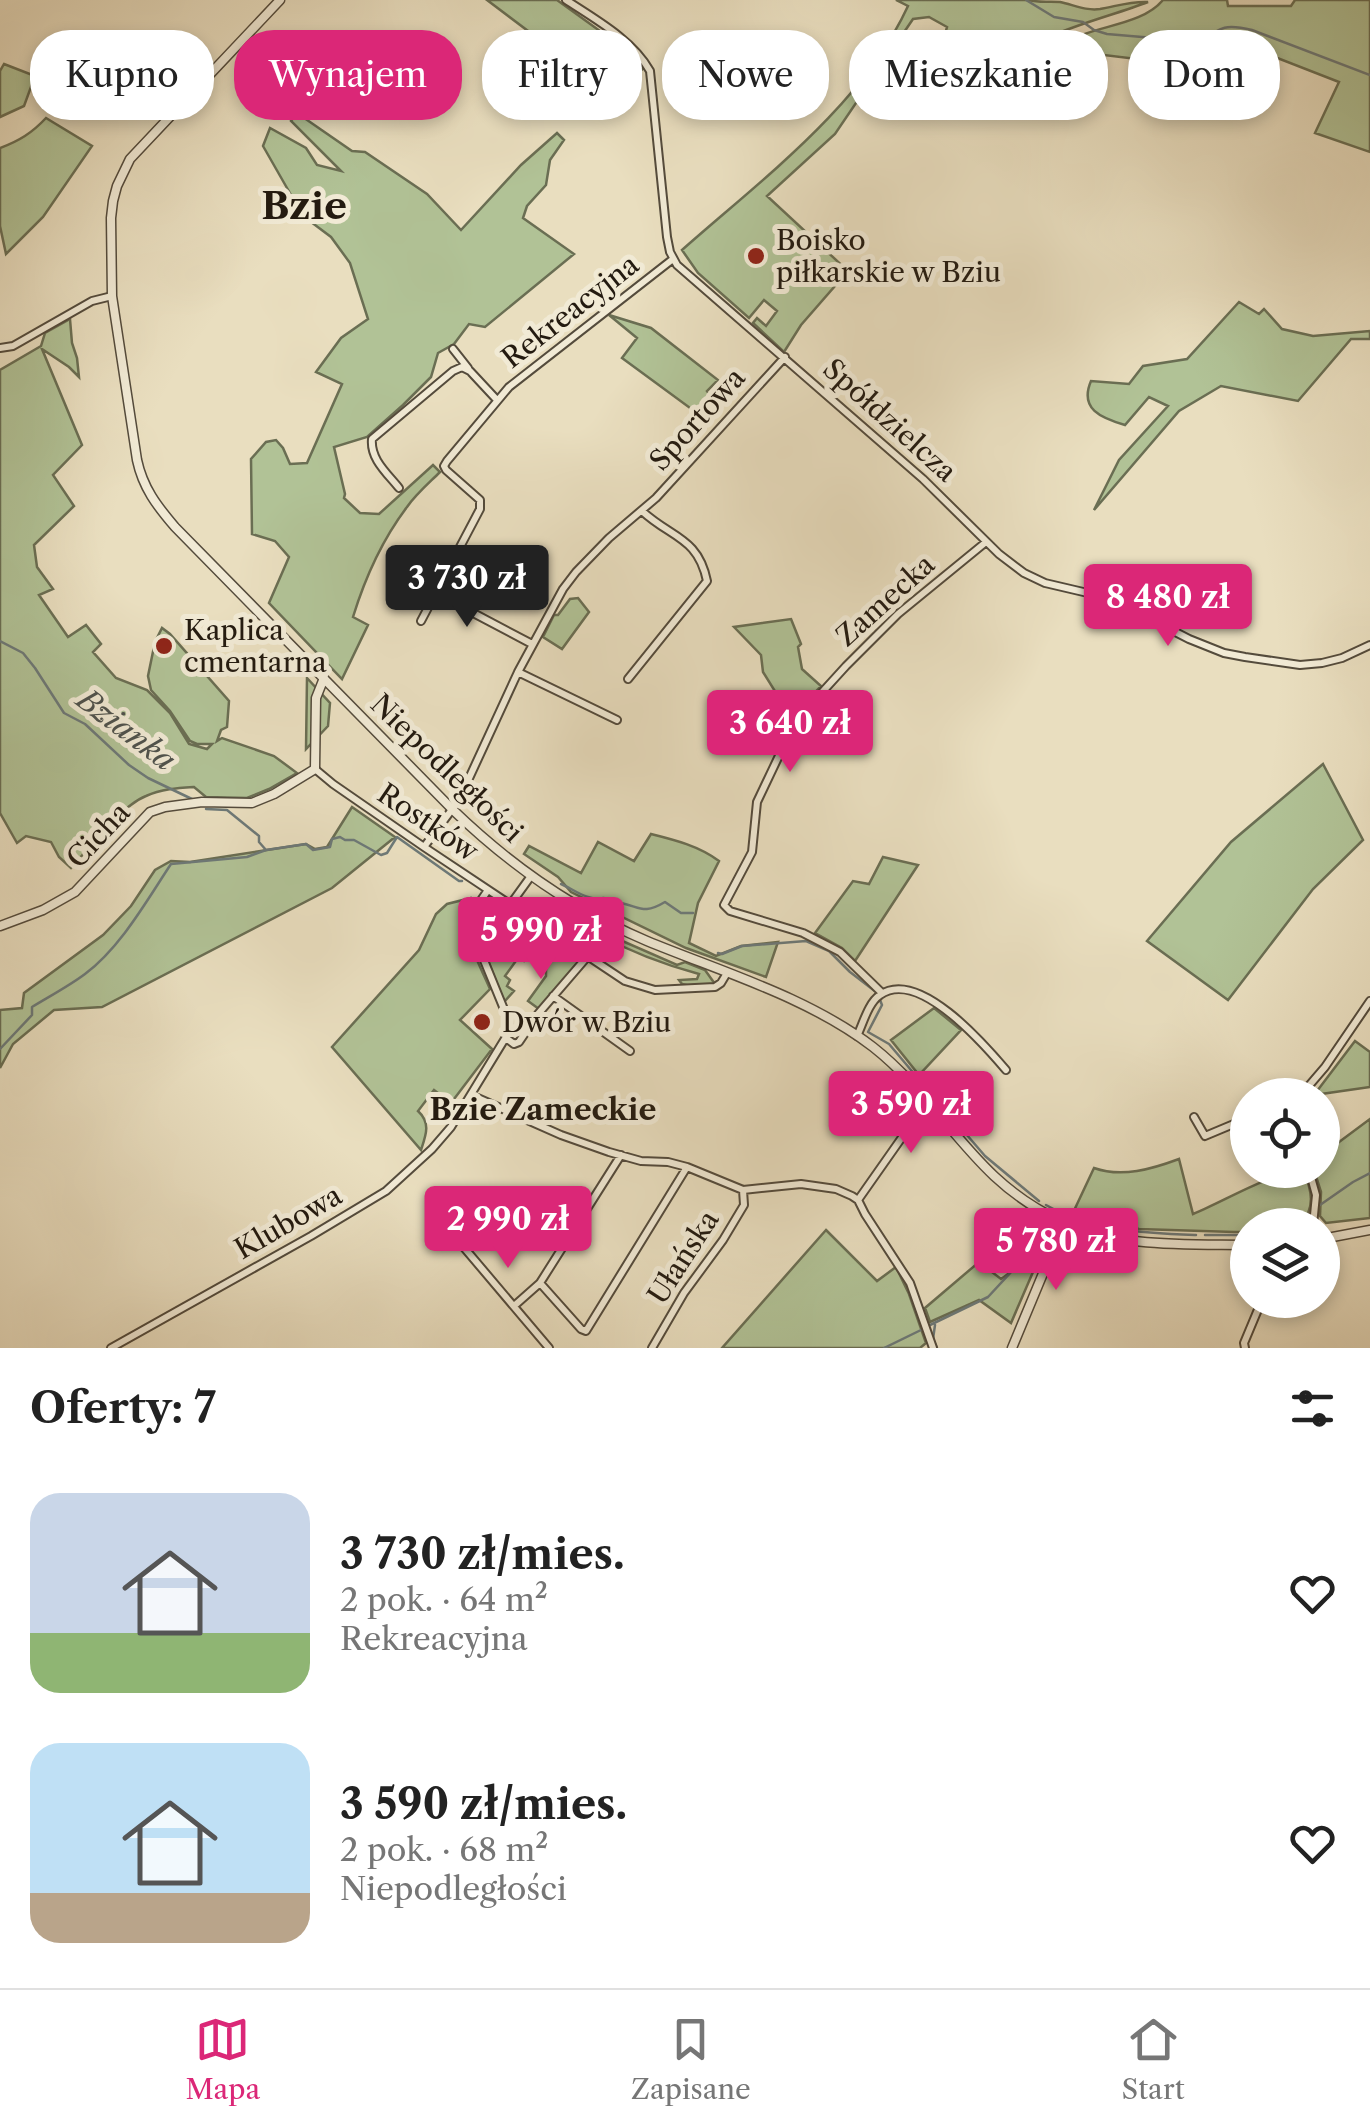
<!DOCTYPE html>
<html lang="pl">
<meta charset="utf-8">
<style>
:root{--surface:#fff;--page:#f6f6f6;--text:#222;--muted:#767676;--line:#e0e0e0;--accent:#db2777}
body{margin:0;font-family:"Libre Caslon Text",serif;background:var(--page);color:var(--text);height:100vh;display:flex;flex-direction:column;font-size:38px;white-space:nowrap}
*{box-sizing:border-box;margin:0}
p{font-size:32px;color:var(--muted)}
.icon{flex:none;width:55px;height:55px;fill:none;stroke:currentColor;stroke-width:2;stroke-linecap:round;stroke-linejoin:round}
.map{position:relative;height:1348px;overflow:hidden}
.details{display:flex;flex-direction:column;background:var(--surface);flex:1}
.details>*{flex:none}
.hud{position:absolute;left:30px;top:30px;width:1310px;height:90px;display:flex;gap:20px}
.fabs{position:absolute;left:1230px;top:1078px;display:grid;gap:20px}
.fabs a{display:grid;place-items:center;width:110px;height:110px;border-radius:50%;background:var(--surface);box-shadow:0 5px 15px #0003;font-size:50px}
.price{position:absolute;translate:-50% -85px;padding:0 22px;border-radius:10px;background:var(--accent);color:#fff;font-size:32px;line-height:65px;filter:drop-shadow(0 2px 5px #0008)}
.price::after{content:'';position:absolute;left:50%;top:60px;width:30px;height:22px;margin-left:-15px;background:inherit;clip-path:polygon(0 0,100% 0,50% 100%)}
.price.selected{background:#222;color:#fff}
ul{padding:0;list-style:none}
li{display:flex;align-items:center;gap:30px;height:250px;padding:0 30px}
li span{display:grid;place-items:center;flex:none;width:280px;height:200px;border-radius:30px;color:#555}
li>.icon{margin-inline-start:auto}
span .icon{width:120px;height:120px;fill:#fffc;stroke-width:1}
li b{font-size:42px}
h2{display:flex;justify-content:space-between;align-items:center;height:120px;padding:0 30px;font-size:42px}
.pill{padding:0 35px;border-radius:40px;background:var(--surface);box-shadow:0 5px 15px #0003;font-size:35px;line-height:90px}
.pill.selected{background:var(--accent);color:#fff}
.tab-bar{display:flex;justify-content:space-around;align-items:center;height:140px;border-top:2px solid var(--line);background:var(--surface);font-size:28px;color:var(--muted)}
.tab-bar a{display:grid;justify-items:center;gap:5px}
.tab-bar .selected{color:var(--accent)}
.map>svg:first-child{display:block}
.green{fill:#b1c296;stroke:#6a6e53;stroke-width:2.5}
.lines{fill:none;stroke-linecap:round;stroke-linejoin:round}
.stream{stroke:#6d7978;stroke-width:2.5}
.minor-casing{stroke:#544b3c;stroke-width:10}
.tertiary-casing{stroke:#544b3c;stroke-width:11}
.minor{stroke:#f1ead5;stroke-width:6}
.tertiary{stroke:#f1ead5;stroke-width:8}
.poi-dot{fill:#8f2418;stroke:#f1ead5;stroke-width:4}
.labels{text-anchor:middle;stroke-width:10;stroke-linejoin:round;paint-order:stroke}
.poi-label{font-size:28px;fill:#231a10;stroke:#f1ead5;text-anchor:start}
.street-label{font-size:28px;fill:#231a10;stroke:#f1ead5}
.water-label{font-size:30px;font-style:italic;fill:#4e524d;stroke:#f1ead5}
.neighbourhood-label{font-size:30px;font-weight:bold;fill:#231a10;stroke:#f1ead5}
.district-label{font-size:38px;font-weight:bold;fill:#231a10;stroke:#f1ead5}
</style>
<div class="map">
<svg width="1370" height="1348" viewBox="0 0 1370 1348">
<rect width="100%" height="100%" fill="#e9debf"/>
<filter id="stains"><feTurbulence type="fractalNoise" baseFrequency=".002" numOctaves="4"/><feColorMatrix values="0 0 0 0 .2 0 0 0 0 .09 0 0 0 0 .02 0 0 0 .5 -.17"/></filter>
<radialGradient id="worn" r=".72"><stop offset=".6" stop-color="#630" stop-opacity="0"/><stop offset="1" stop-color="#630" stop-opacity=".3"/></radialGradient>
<!-- green -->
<path class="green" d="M487 0H557L647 65 613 95Z
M896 0H1029C1039 3 1049 1 1060 2 1074 5 1086 11 1100 9 1117 6 1131 1 1148 2 1102 20 1033 33 999 70L986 67 979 68 927 96 900 108 942 44 947 27 929 17 913 19 835 134 767 196 848 271 801 325 784 352 753 323 757 318 766 326 777 311 764 300 749 318 698 273 682 250C762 179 862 106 908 6Z
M1163 0H1227L1228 6H1291L1295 0H1370V152L1315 133 1339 82 1216 34 1186 65 1063 50 1038 70 1010 73C1032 57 1056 45 1082 35 1107 25 1145 22 1163 0Z
M4 64 35 76 24 106 0 117V71Z
M297 113 352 151 365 152 427 194 461 230 521 165 557 133 564 140 550 160 546 185 527 206 523 218 574 254 485 327 469 324 454 344 438 353 431 377 403 405 367 437 334 447 345 494 344 498 360 513 379 514 433 465 440 472C429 483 416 494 407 507 382 540 365 578 353 617L368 625 342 679 269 603 289 557 275 541 252 534 251 459 266 442 276 440 283 448 290 464 307 463 342 384 316 372 341 338 368 319 350 263 331 237 303 216 263 146 270 128 306 148 317 165 341 171 291 121Z
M46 118 92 146 43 217 6 254 0 226V148C19 141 32 133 46 118Z
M1239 302 1259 314 1264 309 1282 329 1313 336 1370 331V339H1351L1298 401 1221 386 1179 411 1094 510 1119 460 1168 406 1149 397 1125 425C1101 418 1079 409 1091 381L1129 384 1143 366 1187 359Z
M609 315 651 328 718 380 707 391 719 407 705 419 622 358 637 338Z
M70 319 72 343 77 358 79 377 69 367 42 349 82 445 53 475 74 506 34 545 37 567 53 589 39 595 68 637 86 625 101 644 93 652 116 678 147 690 170 713 189 744 207 749 212 744H197L190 741 170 711 151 690 148 676 155 642 162 628 170 634 229 701 227 727 221 730 217 741 222 738 274 756 297 773 269 789 247 798 206 797 194 787C178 788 161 789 146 796 121 806 90 847 71 868L59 857 51 842 26 836 17 843 0 813V370L41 346 45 333Z
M578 598 589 612 562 649 543 637 554 615H558L570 599Z
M791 619 801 644 798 647 802 669 821 686 791 717 763 672 761 655 734 627Z
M307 678 330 703 328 726 306 749Z
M1323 764 1363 840 1313 889 1228 1000 1147 941 1231 842Z
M352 807 395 837 332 888 102 1007 54 1010 13 1044 0 1068V1010L22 1008 24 993 103 935 131 906 155 870 171 861 190 862 306 844 315 849 327 847Z
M651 834C675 840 699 846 719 861L698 903 689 943 716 956 741 946 778 942 766 977 686 948 571 892 558 877 524 854 529 846 581 873 598 842 634 861Z
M883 857 918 865 855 961 842 948 815 933 853 881 869 884Z
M471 898 475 903C460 936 477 958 490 989L460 1020 492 1049 451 1103 434 1090 418 1111C431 1123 426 1135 421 1150L332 1047 419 950 436 914 447 904Z
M527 924 541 930 554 940 541 958 530 955 524 961 518 958 505 976 510 980 507 986 514 991 505 1001 503 999 477 933 510 955 514 953Z
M595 929 677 965 685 962 705 970 715 984 691 986 682 984 679 980 697 979 699 974C661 964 627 950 593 932Z
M558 943 580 957 581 960 539 1009 528 1001 546 976V963Z
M934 1008 961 1030 919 1075 891 1040Z
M1355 1041 1370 1052V1087L1314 1095Z
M1370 1119V1218L1326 1223 1320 1216 1321 1192 1314 1170H1322L1323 1154Z
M1179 1159 1193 1214C1223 1202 1272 1172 1303 1170 1312 1190 1316 1208 1300 1225H1248L1247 1232H1234L1139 1229 1090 1217H1071L1094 1168C1122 1178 1152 1169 1179 1159Z
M826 1230 877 1281 896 1267 909 1294 926 1343 920 1348H722Z
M1037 1235 1036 1265 1011 1323 979 1300 930 1322 925 1308 979 1262 1001 1279 1008 1274Z"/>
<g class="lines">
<!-- stream -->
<path class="stream" d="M1026 0 1054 17 1083 22 1094 30 1107 34 1201 42C1221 26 1227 24 1252 30L1370 75
M0 641 23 653 35 668 64 713 85 724 129 765 148 778 194 800
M206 809 227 810 259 836V842L266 850 306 844 313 850 330 847 332 839 340 837 345 840H354L381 855 387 853 397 837 459 881H462
M561 884C575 890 587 901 604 898 609 901 615 901 621 903 641 907 643 915 665 902L681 913H693
M718 953 722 954 742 946 806 941 829 951 850 972 876 992
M880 1000 882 1005 868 1032 889 1044 939 1103
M0 1049 32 1015V1007C50 996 69 986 85 974 121 947 147 900 171 864L247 857 266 850
M948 1113 985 1156 1039 1201
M1046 1205C1091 1231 1146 1233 1196 1235
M1320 1205 1353 1182 1370 1173
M1306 1225 1311 1213
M1205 1235H1248
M930 1325 988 1297 1025 1257 1049 1222
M935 1325 933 1339 937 1348
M884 1348 923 1329"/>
<defs>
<path id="minor" d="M566 0C595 19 633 40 650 71L667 237 670 252 677 265 923 479 999 554 1024 573 1045 583 1109 598 1189 639 1224 653 1245 657 1300 665 1322 663 1342 658 1370 645
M0 348 13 346 92 301 112 296
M453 349 468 368
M399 488C387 473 370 459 372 439L453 371 462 367 470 371 497 400
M439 589 443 597 532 644
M421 621 480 509V500L446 470 444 466 447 461 509 387 673 259
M518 672 617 720
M628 679 707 581C698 537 671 538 642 511
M315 769 333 784 424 847 625 981 655 990 715 987 721 983 727 973
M424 847 459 800 518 672 563 589 576 572 609 538 656 498 785 357
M510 905 531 876
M882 993 840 952 803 933 730 911 724 905 752 852 757 802 795 722 846 666 898 614 986 542
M553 996 630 1051
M857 1036C863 1024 868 1003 880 995 918 968 983 1043 1006 1070
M506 1038 514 1044 519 1042 538 1014 587 957
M471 1095 561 1135 609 1152 641 1161 668 1162 687 1167 743 1190 801 1184 836 1189 852 1196 858 1200 865 1214 910 1283 933 1348
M1301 1095 1325 1067 1370 1001
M1194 1117 1205 1136 1248 1118
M621 1155 540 1283 581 1329 586 1331 687 1167
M1309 1170 1316 1195 1313 1225
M858 1200 910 1126 906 1098 911 1085
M439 1218 549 1348
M514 1306 540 1283
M111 1348 311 1236 386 1191 432 1149 451 1127 509 1032 508 1019 481 953 473 928 477 906 488 890
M652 1348 684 1293 723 1240 744 1205 743 1190
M1245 1348 1244 1343 1262 1300"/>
<path id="tertiary" d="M280 0 130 159 117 186 113 201 111 218 112 296 137 460C143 488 157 506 175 527L453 810C510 865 574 910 647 941 722 972 808 997 873 1047 944 1103 972 1181 1061 1221 1119 1248 1185 1244 1248 1245
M0 926 43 910 75 892 150 812 165 807 202 802 252 803 274 794 315 769 316 698 324 678
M1322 1239 1370 1230
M1012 1348 1064 1223"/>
</defs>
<!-- minor casing -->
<use href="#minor" class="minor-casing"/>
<!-- tertiary casing -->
<use href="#tertiary" class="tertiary-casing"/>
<!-- minor -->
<use href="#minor" class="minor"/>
<!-- tertiary -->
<use href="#tertiary" class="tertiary"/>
</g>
<!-- markers -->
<g class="poi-dot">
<circle cx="756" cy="256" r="10"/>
<circle cx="164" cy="646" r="10"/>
<circle cx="482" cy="1022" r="10"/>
</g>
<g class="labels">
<!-- poi labels -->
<g class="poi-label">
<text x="776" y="250">Boisko<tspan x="776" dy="32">piłkarskie w Bziu</tspan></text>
<text x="184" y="640">Kaplica<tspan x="184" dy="32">cmentarna</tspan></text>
<text x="502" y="1032">Dwór w Bziu</text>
</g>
<!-- street labels -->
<g class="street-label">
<text transform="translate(570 311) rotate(-38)" y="10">Rekreacyjna</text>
<text transform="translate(697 419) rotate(-48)" y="10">Sportowa</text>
<text transform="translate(890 420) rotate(42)" y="10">Spółdzielcza</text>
<text transform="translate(885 600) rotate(-42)" y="10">Zamecka</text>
<text transform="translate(447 768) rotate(44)" y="10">Niepodległości</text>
<text transform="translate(428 822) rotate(34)" y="10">Rostków</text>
<text transform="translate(98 835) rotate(-47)" y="10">Cicha</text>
<text transform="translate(288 1222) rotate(-30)" y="10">Klubowa</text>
<text transform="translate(683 1257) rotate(-57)" y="10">Ułańska</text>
</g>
<!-- water labels -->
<g class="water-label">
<text transform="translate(126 730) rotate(37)" y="10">Bzianka</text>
</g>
<!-- neighbourhood labels -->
<g class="neighbourhood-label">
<text x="543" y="1120">Bzie Zameckie</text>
</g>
<!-- district labels -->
<g class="district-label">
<text x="304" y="219">Bzie</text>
</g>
</g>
<rect width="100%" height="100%" filter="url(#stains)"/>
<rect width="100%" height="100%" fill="url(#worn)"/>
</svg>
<div class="fabs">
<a><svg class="icon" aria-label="locate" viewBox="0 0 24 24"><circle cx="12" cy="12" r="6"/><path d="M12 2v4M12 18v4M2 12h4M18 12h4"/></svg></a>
<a><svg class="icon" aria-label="layers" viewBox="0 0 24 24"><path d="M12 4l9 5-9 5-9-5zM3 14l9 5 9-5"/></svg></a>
</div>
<b class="price selected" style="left:467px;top:630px">3 730 zł</b>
<b class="price" style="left:1168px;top:649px">8 480 zł</b>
<b class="price" style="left:790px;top:775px">3 640 zł</b>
<b class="price" style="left:541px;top:982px">5 990 zł</b>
<b class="price" style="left:911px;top:1156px">3 590 zł</b>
<b class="price" style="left:508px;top:1271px">2 990 zł</b>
<b class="price" style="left:1056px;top:1293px">5 780 zł</b>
<div class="hud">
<a class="pill">Kupno</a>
<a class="pill selected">Wynajem</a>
<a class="pill">Filtry</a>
<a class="pill">Nowe</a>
<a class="pill">Mieszkanie</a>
<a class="pill">Dom</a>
</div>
</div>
<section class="details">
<h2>Oferty: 7<svg class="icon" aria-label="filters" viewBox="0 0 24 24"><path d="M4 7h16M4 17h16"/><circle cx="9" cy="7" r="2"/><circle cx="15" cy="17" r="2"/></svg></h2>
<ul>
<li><span style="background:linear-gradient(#c9d6e8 70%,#8fb573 0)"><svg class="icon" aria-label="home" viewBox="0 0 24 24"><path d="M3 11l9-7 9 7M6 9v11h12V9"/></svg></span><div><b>3 730 zł/mies.</b><p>2 pok. · 64 m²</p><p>Rekreacyjna</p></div><svg class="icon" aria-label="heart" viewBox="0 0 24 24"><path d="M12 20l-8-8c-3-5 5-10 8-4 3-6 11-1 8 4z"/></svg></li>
<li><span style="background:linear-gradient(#bfe0f5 75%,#b9a48a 0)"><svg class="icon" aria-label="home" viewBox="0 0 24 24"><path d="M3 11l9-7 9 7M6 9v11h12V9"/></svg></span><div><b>3 590 zł/mies.</b><p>2 pok. · 68 m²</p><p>Niepodległości</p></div><svg class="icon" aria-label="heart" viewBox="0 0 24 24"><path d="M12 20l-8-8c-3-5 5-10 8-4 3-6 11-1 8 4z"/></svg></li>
</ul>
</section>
<nav class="tab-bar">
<a class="selected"><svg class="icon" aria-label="map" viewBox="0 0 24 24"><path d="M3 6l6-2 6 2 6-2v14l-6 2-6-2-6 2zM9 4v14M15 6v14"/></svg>Mapa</a>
<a><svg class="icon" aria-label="saved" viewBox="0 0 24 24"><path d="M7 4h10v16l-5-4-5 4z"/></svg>Zapisane</a>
<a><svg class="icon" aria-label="home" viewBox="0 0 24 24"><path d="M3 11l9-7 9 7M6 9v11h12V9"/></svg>Start</a>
</nav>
